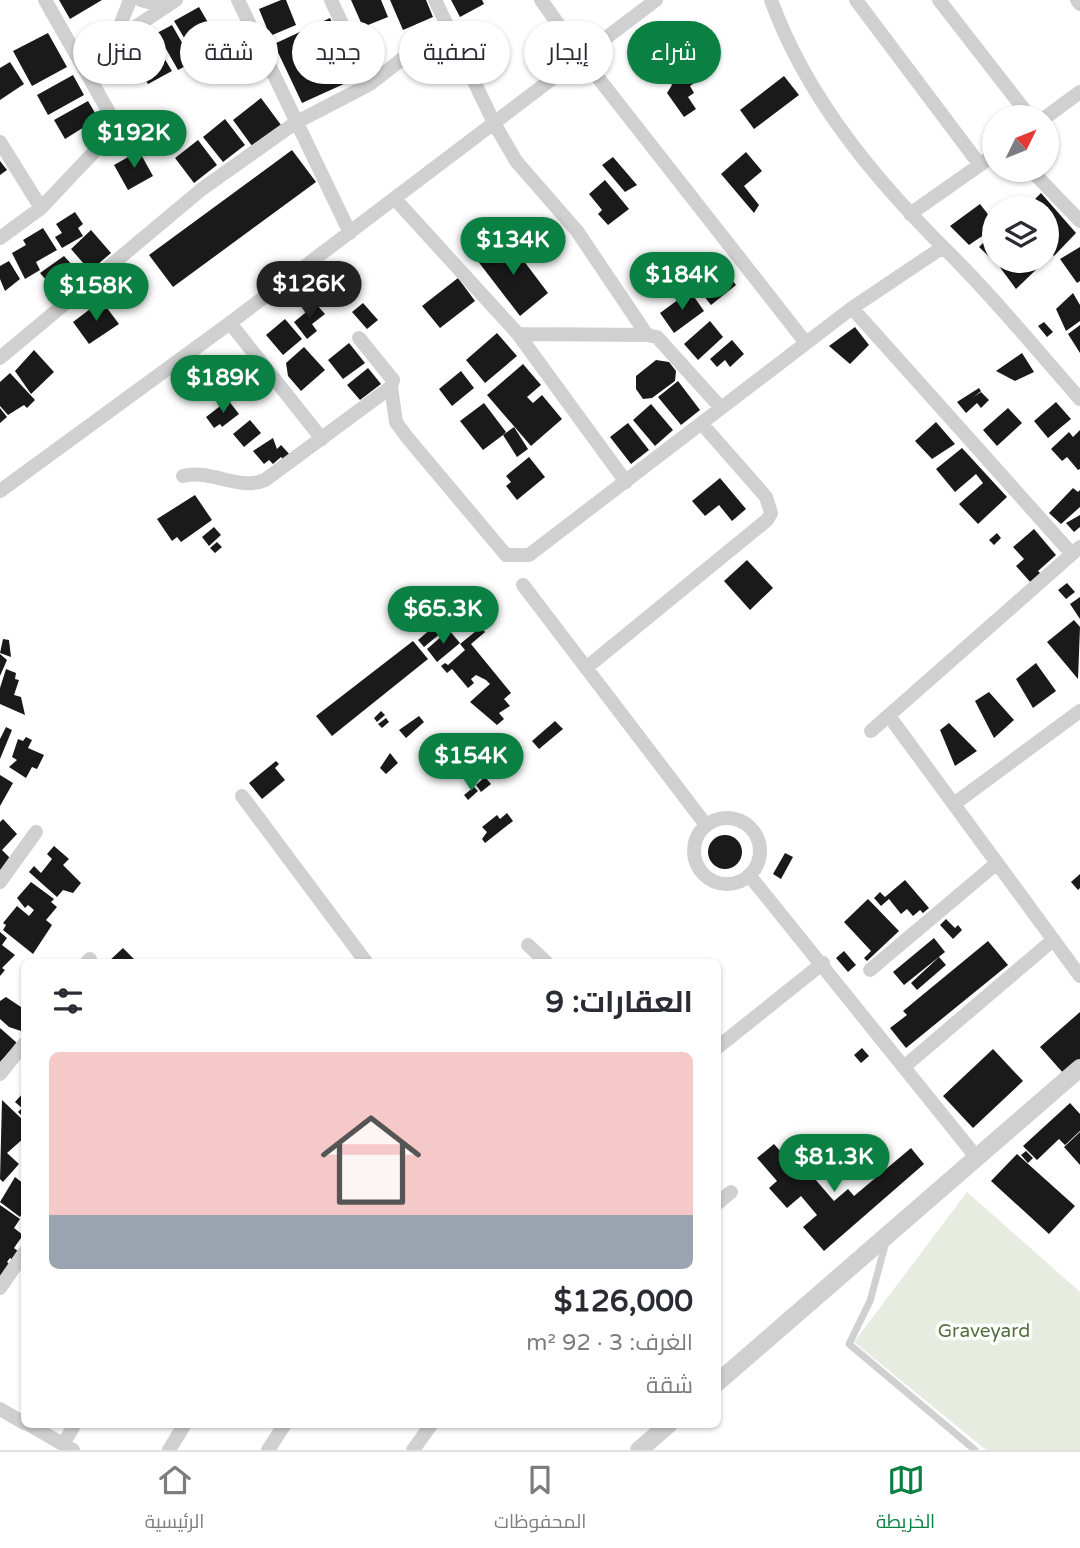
<!DOCTYPE html>
<html lang="ar">
<meta charset="utf-8">
<style>
:root{--surface:#fff;--page:#f7f7f7;--text:#2b2b33;--muted:#7c7c81;--line:#e1e1e2;--accent:#0b8043}
body{margin:0;font-family:"Varela Round",Cairo,sans-serif;background:var(--page);color:var(--text);direction:rtl;height:100vh;display:flex;flex-direction:column;font-size:26px;white-space:nowrap}
*{box-sizing:border-box;margin:0}
p{font-size:23px;color:var(--muted)}
.icon{flex:none;width:38px;height:38px;fill:none;stroke:currentColor;stroke-width:2;stroke-linecap:round;stroke-linejoin:round}
.map{position:relative;flex:1;overflow:hidden;direction:ltr}
.panel{position:absolute;left:21px;top:959px;width:700px;height:469px;display:flex;flex-direction:column;background:var(--surface);border-radius:10px;box-shadow:0 2px 5px #0004;direction:rtl}
.panel>*{flex:none}
.hud{position:absolute;left:21px;top:21px;width:700px;height:63px;direction:rtl;display:flex;gap:14px}
.needle{width:46px;rotate:47deg}
.controls{position:absolute;left:982px;top:105px;display:grid;gap:14px}
.controls a{display:grid;place-items:center;width:77px;height:77px;border-radius:50%;background:var(--surface);box-shadow:0 2px 5px #0004;font-size:35px}
.price{position:absolute;translate:-50% -60px;padding:0 16px;border-radius:24px;background:var(--accent);color:#fff;font-size:23px;line-height:46px;filter:drop-shadow(0 2px 4px #0008)}
.price::after{content:'';position:absolute;left:50%;top:42px;width:21px;height:16px;margin-left:-10px;background:inherit;clip-path:polygon(0 0,100% 0,50% 100%)}
.price.current{background:#222;color:#fff}
ul{padding:0;list-style:none}
li{display:grid;align-content:center;gap:14px;height:371px;padding:0 28px}
li+li{border-top:2px solid var(--line)}
li span{display:grid;place-items:center;height:217px;border-radius:10px;color:#555}
li>.icon{margin-inline-start:auto}
span .icon{width:126px;height:126px;fill:#fffc;stroke-width:1}
li b{font-size:30px}
h2{display:flex;justify-content:space-between;align-items:center;height:84px;padding:0 28px;font-size:30px}
.tag{padding:0 24px;border-radius:32px;background:var(--surface);box-shadow:0 2px 5px #0004;font-size:24px;line-height:63px}
.tag.current{background:var(--accent);color:#fff}
.tabs{display:flex;justify-content:space-around;align-items:center;height:98px;border-top:2px solid var(--line);background:var(--surface);font-size:19px;color:var(--muted)}
.tabs a{display:grid;justify-items:center;gap:4px}
.tabs .current{color:var(--accent)}
.map>svg:first-child{display:block}
.green{fill:#e6ecdf}
.building{fill:#1a1a1a}
.lines{fill:none;stroke-linecap:round;stroke-linejoin:round}
.service{stroke:#d0d0d0;stroke-width:7}
.minor{stroke:#d0d0d0;stroke-width:14}
.tertiary{stroke:#d0d0d0;stroke-width:18}
.labels{text-anchor:middle;stroke-width:7;stroke-linejoin:round;paint-order:stroke}
.park-label{font-size:19px;fill:#56703f;stroke:#fff}
</style>
<div class="map">
<svg width="1080" height="1450" viewBox="0 0 1080 1450">
<rect width="100%" height="100%" fill="#fff"/>
<!-- green -->
<path class="green" d="M967 1192 1080 1292V1450H986L854 1342Z"/>
<!-- building -->
<path class="building" d="M59 0H102L70 19Z
M281 0H286L296 25 270 36 259 9Z
M351 0H381L388 17 363 27Z
M390 0H426L433 17 403 30Z
M451 0H482L484 4 460 17Z
M199 7 224 50 200 64 174 21Z
M330 18 357 78 302 103 274 44Z
M172 25 193 62 178 70 157 33Z
M48 33 67 67 32 86 13 51Z
M152 38 172 71 148 84 129 52Z
M700 51 713 70 690 86 694 93 688 97 696 109 684 117 667 93 672 85 665 76Z
M10 62 24 84 0 100V68Z
M73 75 84 95 48 115 37 95Z
M784 76 799 95 754 129 740 110Z
M261 98 281 125 252 146 233 120Z
M88 101 107 133 98 139 89 124 65 139 54 120Z
M225 119 245 145 223 162 203 137Z
M198 140 217 165 194 183 175 158Z
M292 150 316 182 173 287 149 255Z
M139 151 153 176 128 190 114 165Z
M746 152 762 171 744 186 759 205 754 213 721 174Z
M613 157 637 185 625 192 602 165Z
M0 161 7 170 0 175Z
M605 180 629 209 608 225 598 214 602 210 589 194Z
M1041 193 1076 233 1054 256 1046 248V208H1026Z
M980 204 994 222V228L969 245 950 226Z
M75 212 83 224 78 228 83 236 62 248 55 237 62 233 56 224Z
M43 228 57 250 36 262 40 270 25 279 12 253 26 245 23 240Z
M91 230 111 253 90 271 71 249Z
M994 232V261H1005L999 266 979 247Z
M508 240 548 293 520 316 477 260Z
M1080 247V281L1077 283 1060 259Z
M64 256 83 277 60 296 40 273Z
M9 261 20 279 5 291 0 279V266Z
M1008 261H1042L1043 263 1016 289 999 266Z
M721 266 736 285 711 305 696 286Z
M458 278 475 301 440 328 422 306Z
M690 291 704 311 674 333 660 313Z
M1073 293 1080 305V321L1066 331 1056 309Z
M98 303 103 310 107 308 119 324 89 344 73 322Z
M363 303 378 320 367 329 352 312Z
M316 304 325 314 312 324 317 331 307 339 294 322Z
M285 319 302 339 283 355 266 335Z
M710 321 723 337 698 360 684 344Z
M1044 322 1053 332 1047 337 1038 326Z
M1080 325V353L1068 334Z
M855 327 869 345 850 364 829 346Z
M497 333 517 356 485 383 466 360Z
M732 340 744 354 730 367 725 360 717 367 710 359Z
M349 343 365 363 343 379 328 360Z
M304 347 325 370 301 391 288 376 286 363Z
M34 350 54 372 31 394 15 371Z
M1022 353 1034 372 1015 381 996 371Z
M656 360 669 362 676 371 675 381 652 398 643 399 636 389V376Z
M523 364 541 385 527 397 533 403 542 395 562 419 531 446 487 395Z
M368 368 381 384 360 400 347 385Z
M461 371 474 388 452 406 439 389Z
M10 373 35 400 27 408 24 405 8 415 0 406V382Z
M678 381 700 410 681 425 658 397Z
M979 388 981 391 974 397 981 392 989 400 981 408 977 403 966 413 957 402Z
M228 400 239 414 222 427 220 424 214 428 206 417Z
M1056 402 1071 419 1048 438 1034 421Z
M484 403 506 432 503 435 514 427 528 449 517 457 503 435 483 450 460 421Z
M651 404 673 430 655 446 633 420Z
M0 408 7 417 0 423Z
M1008 408 1022 423 997 446 983 430Z
M250 420 261 433 244 447 233 434Z
M936 422 955 444 932 459 915 441Z
M628 423 649 450 631 464 610 437Z
M1080 430V469L1078 470 1067 457 1062 461 1051 449 1069 432 1073 437Z
M273 438 277 449 281 445 291 456 285 462 281 457 273 464 269 460 264 464 253 451Z
M962 448 1007 497 978 524 959 504 983 483 976 474 955 492 936 469Z
M529 457 545 477 517 500 506 486 511 482 506 476Z
M720 478 746 509 732 521 719 505 705 516 692 501Z
M1073 488 1078 492 1080 490V507L1061 524 1049 513Z
M195 495 212 520 181 542 177 537 172 541 157 519Z
M1080 515V527L1074 532 1066 523Z
M214 527 221 535 209 546 202 537Z
M1034 529 1056 555 1038 571 1042 575 1032 584 1016 566 1024 559 1013 547Z
M997 533 1001 538 994 545 989 540Z
M217 542 222 547 215 553 210 548Z
M747 560 773 588 750 610 724 581Z
M1067 583 1075 592 1066 599 1058 590Z
M1080 597V619L1070 604Z
M1074 620 1080 627 1078 679 1047 642Z
M440 621 447 628 424 647 418 640Z
M481 627 485 632 471 644 511 693 504 699 510 706 499 713 504 719 497 725 470 702 490 684 486 680 476 675 471 679 474 683 468 688 452 669 447 673 441 666 445 663 448 665 465 650 460 644Z
M449 630 460 643 437 662 427 649Z
M3 639 9 640 11 657 0 653Z
M413 641 428 659 332 736 316 716Z
M0 654 7 660 0 676Z
M1036 663 1056 691 1033 708 1016 679Z
M6 669 16 673 15 679 19 680 14 695 21 697 25 715 0 704V688Z
M989 692 1014 720 994 738 975 701Z
M381 711 385 715 377 722 374 718Z
M419 716 424 722 406 738 399 730Z
M386 718 389 722 382 728 378 724Z
M555 721 563 729 539 749 532 741Z
M949 723 977 751 955 766 940 730Z
M6 727 12 730 0 759V739Z
M26 737 32 740 28 748 44 755 37 769 32 767 26 778 9 767 17 760 12 757 18 739 23 741Z
M390 753 398 763 386 774 380 768Z
M276 761 279 764 275 768 285 780 262 799 249 783Z
M0 775 13 783 0 806Z
M485 777 491 784 481 792 476 785Z
M474 787 478 791 468 800 464 795Z
M507 813 513 821 485 843 482 839 487 832 482 827 497 815 500 819Z
M3 819 17 834 2 850 10 858 0 877V822Z
M708 852a17 17 0 1 1 34 0a17 17 0 1 1-34 0Z
M54 846 69 859 63 865 81 883 73 893 63 890 57 897 29 872 34 866 41 873 52 859 47 854Z
M785 853 793 857 781 879 773 874Z
M1080 874V888L1078 890 1071 882Z
M905 880 929 908 923 913 920 910 913 916 907 909 901 914 889 899 881 906 874 898 880 892 885 897Z
M31 882 54 899 51 902 57 907 46 920 52 925 33 954 3 930 6 925 3 923 17 906 29 916 34 910 28 905 25 908 17 898Z
M868 899 899 931 867 961 864 958 871 951 844 922Z
M946 919 955 928 958 925 962 930 953 939 940 925Z
M0 932 7 938 2 945 15 955 2 968 5 970 0 976Z
M934 938 945 952 904 985 893 972Z
M988 941 1008 965 906 1048 890 1028 907 1015 903 1011Z
M123 948 137 962H108Z
M844 951 856 965 848 972 836 958Z
M939 957 946 965 917 990 911 983Z
M6 997 24 1009V1032L9 1027 0 1019V1001Z
M1080 1012V1060L1064 1074 1040 1047Z
M0 1028 17 1043 0 1062Z
M862 1048 869 1056 861 1063 854 1055Z
M993 1049 1023 1081 973 1128 943 1096Z
M24 1092V1118L18 1112 22 1108 15 1102Z
M2 1100 24 1121V1138L7 1153 19 1164 3 1182 0 1179Z
M1070 1103 1080 1114V1131L1065 1145 1059 1139 1037 1160 1023 1146Z
M1080 1132V1165L1064 1147Z
M774 1144 796 1169 802 1164 834 1201 848 1189 854 1196 911 1148 924 1164 824 1251 803 1227 817 1215 801 1196 787 1208 769 1188 777 1181 757 1158Z
M1026 1151 1033 1158 1028 1163 1021 1155Z
M1017 1154 1075 1206 1049 1234 991 1181Z
M15 1177 24 1184V1210L20 1217 0 1202Z
M0 1205 20 1219 14 1228 23 1235 14 1248 19 1252 13 1260 10 1258 7 1262 13 1267 0 1284Z"/>
<g class="lines">
<!-- service -->
<path class="service" d="M886 1242 870 1301 849 1344 975 1450"/>
<!-- minor -->
<path class="minor" d="M141 0 166 7
M238 0 350 233
M331 0 370 84
M435 0 494 123 516 161 577 231 647 335
M541 0 581 56 806 343
M771 0C806 96 872 176 944 248 992 295 1035 348 1080 399
M856 0 980 165
M939 0 1030 117
M1077 0 1080 4
M114 41 130 0
M81 63 176 0
M1046 117 1080 92
M0 142 41 208
M1031 170 1080 221
M395 199 518 334 626 482
M910 214 994 155
M0 238 41 208 110 135 113 126 110 114 45 0
M852 308 1072 554
M230 323 322 439
M518 334 647 335 657 337 721 408
M0 358 202 189 295 123 370 84 446 25
M391 387 396 422 406 436 506 555H529L852 308 943 247
M183 476C211 469 239 491 265 480L391 387 393 380 359 338
M0 491 230 323 656 0
M523 585 706 825
M586 668 767 520 771 513 766 497 702 424
M889 716 1080 976
M871 731 1080 547
M242 796 366 962
M954 804 1080 711
M694 851a33 33 0 1 1 66 0a33 33 0 1 1-66 0Z
M749 875 977 1158
M0 882 36 832
M528 945 546 962
M87 962 90 959
M870 970 997 863
M718 1047 823 963
M905 1066 1053 940
M0 1074 24 1044
M718 1203 731 1192
M0 1288 24 1253
M0 1409 24 1423
M28 1424 73 1450
M63 1444 75 1424
M169 1450 185 1424
M268 1450 285 1424
M413 1450 431 1425"/>
<!-- tertiary -->
<path class="tertiary" d="M718 1382 1080 1068
M639 1450 669 1424"/>
</g>
<g class="labels">
<!-- park labels -->
<g class="park-label">
<text x="984" y="1337">Graveyard</text>
</g>
</g>
</svg>
<div class="controls">
<a><svg class="needle" viewBox="-14 -14 28 28"><path d="M0-13l5 13h-10z" fill="#e53935"/><path d="M0 13l5-13h-10z" fill="#7c7c81"/></svg></a>
<a><svg class="icon" aria-label="layers" viewBox="0 0 24 24"><path d="M12 4l9 5-9 5-9-5zM3 14l9 5 9-5"/></svg></a>
</div>
<b class="price" style="left:134px;top:170px">$192K</b>
<b class="price" style="left:513px;top:277px">$134K</b>
<b class="price" style="left:682px;top:312px">$184K</b>
<b class="price current" style="left:309px;top:321px">$126K</b>
<b class="price" style="left:96px;top:323px">$158K</b>
<b class="price" style="left:223px;top:415px">$189K</b>
<b class="price" style="left:443px;top:646px">$65.3K</b>
<b class="price" style="left:471px;top:793px">$154K</b>
<b class="price" style="left:834px;top:1194px">$81.3K</b>
<div class="hud">
<a class="tag current">شراء</a>
<a class="tag">إيجار</a>
<a class="tag">تصفية</a>
<a class="tag">جديد</a>
<a class="tag">شقة</a>
<a class="tag">منزل</a>
</div>
<section class="panel">
<h2>العقارات: 9<svg class="icon" aria-label="filters" viewBox="0 0 24 24"><path d="M4 7h16M4 17h16"/><circle cx="9" cy="7" r="2"/><circle cx="15" cy="17" r="2"/></svg></h2>
<ul>
<li><span style="background:linear-gradient(#f6c9c9 75%,#9aa5b1 0)"><svg class="icon" aria-label="home" viewBox="0 0 24 24"><path d="M3 11l9-7 9 7M6 9v11h12V9"/></svg></span><div><b>$126,000</b><p>الغرف: 3 · 92 m²</p><p>شقة</p></div></li>
</ul>
</section>
</div>
<nav class="tabs">
<a class="current"><svg class="icon" aria-label="map" viewBox="0 0 24 24"><path d="M3 6l6-2 6 2 6-2v14l-6 2-6-2-6 2zM9 4v14M15 6v14"/></svg>الخريطة</a>
<a><svg class="icon" aria-label="saved" viewBox="0 0 24 24"><path d="M7 4h10v16l-5-4-5 4z"/></svg>المحفوظات</a>
<a><svg class="icon" aria-label="home" viewBox="0 0 24 24"><path d="M3 11l9-7 9 7M6 9v11h12V9"/></svg>الرئيسية</a>
</nav>
